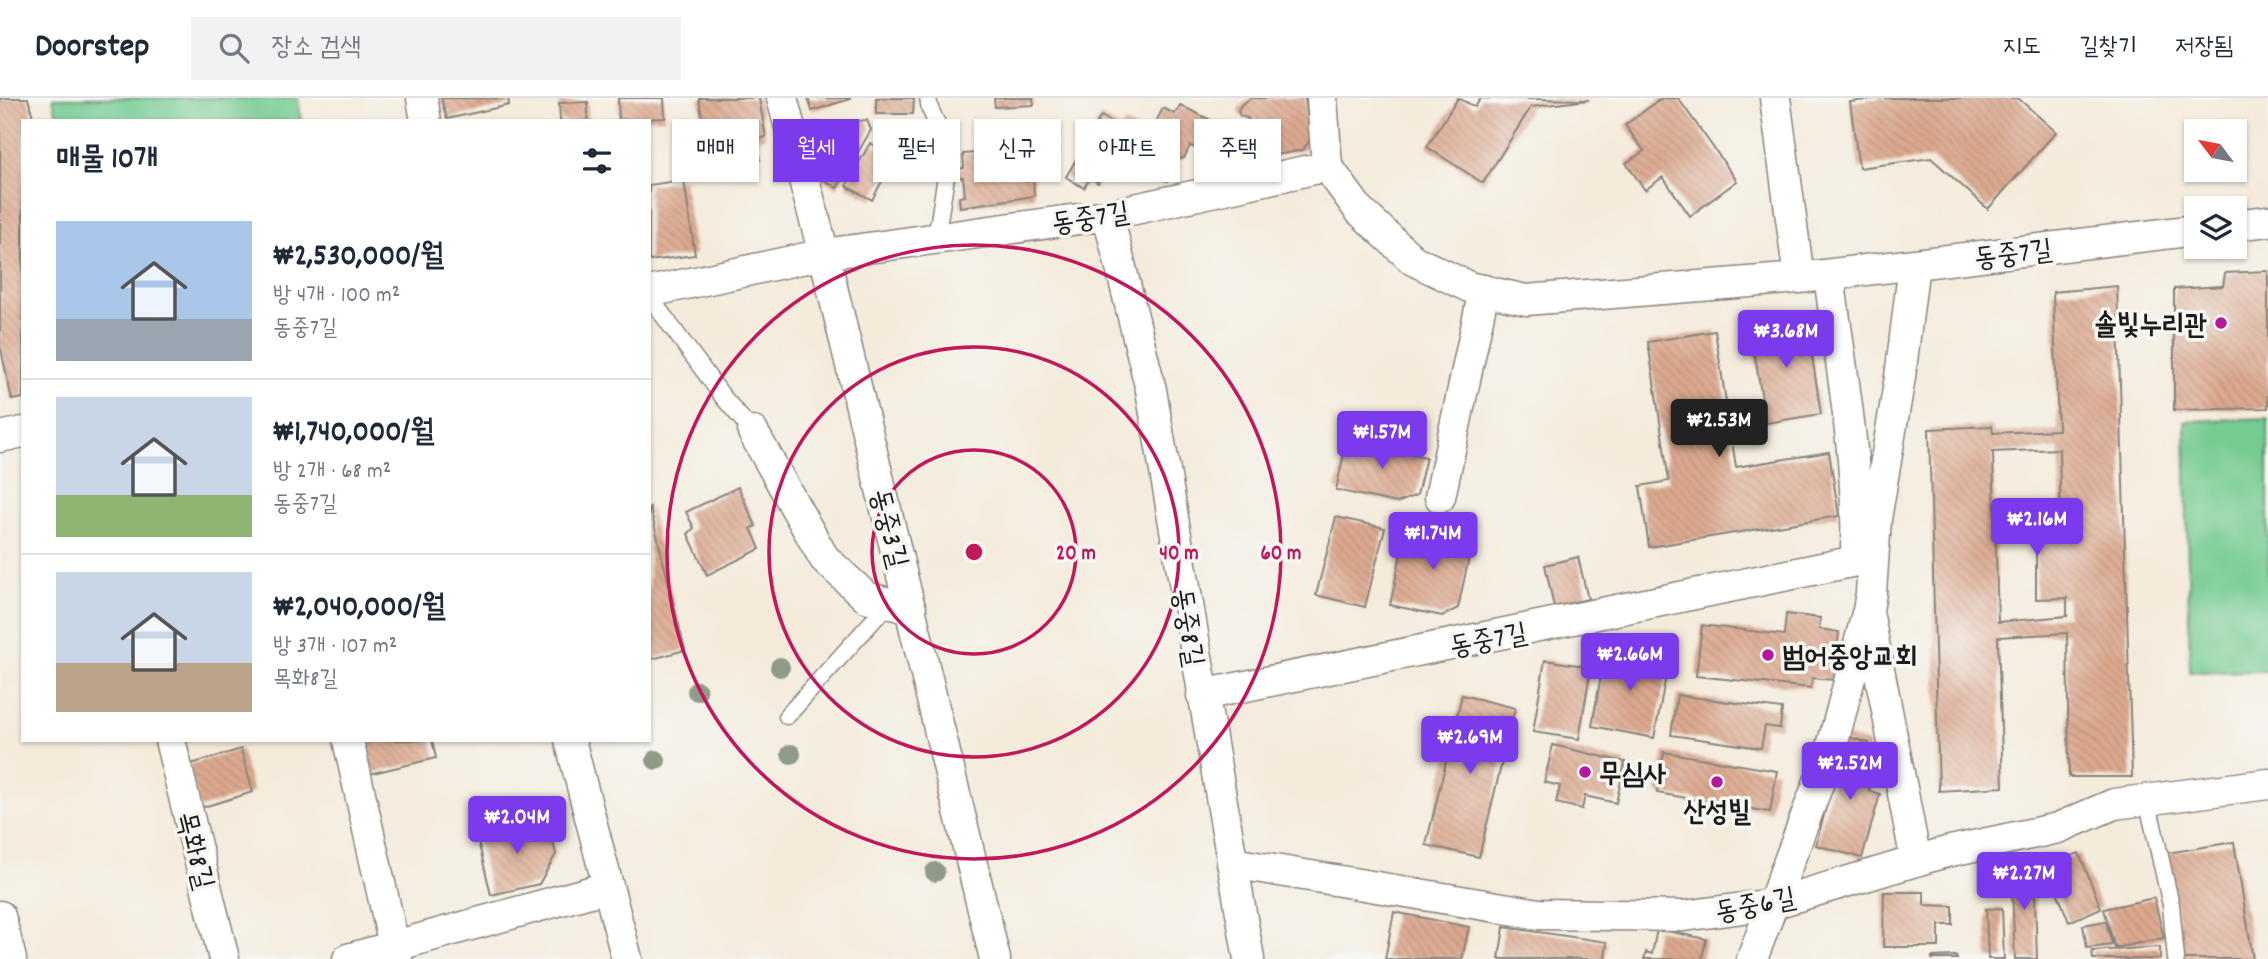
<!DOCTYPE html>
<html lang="ko">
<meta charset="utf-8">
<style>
:root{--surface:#fff;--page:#f2f2f3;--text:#1f2937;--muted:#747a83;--line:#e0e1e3;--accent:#7c3aed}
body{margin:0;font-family:Dekko,"Poor Story",sans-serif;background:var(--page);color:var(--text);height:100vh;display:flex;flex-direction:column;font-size:26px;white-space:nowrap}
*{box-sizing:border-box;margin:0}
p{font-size:23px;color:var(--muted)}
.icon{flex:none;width:38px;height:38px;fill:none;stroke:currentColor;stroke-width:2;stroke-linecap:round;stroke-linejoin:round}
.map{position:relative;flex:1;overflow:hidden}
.panel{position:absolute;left:21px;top:21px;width:630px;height:623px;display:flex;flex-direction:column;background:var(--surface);border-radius:0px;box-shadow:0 2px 5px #0004}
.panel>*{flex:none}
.top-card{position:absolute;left:672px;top:21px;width:665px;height:63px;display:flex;gap:14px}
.needle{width:46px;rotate:302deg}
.buttons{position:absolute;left:2184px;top:21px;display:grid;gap:14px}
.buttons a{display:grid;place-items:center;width:63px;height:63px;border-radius:0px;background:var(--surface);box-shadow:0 2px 5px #0004;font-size:35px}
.price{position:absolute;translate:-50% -60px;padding:0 16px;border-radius:7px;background:var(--accent);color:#fff;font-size:23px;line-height:46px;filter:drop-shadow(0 2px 4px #0008)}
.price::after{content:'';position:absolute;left:50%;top:42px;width:21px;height:16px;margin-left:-10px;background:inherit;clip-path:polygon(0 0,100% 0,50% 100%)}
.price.on{background:#222;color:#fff}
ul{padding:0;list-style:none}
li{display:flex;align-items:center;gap:21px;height:175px;padding:0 35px}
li+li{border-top:2px solid var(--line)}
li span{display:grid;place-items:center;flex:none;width:196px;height:140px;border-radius:0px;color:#555}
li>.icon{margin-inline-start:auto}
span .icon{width:84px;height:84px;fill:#fffc;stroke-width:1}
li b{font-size:30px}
h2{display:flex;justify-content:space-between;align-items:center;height:84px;padding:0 35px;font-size:30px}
.tag{padding:0 24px;border-radius:0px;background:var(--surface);box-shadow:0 2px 5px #0004;font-size:24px;line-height:63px}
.tag.on{background:var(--accent);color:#fff}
header{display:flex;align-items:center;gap:42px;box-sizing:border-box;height:98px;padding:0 35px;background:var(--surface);border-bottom:2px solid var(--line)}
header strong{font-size:33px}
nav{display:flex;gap:38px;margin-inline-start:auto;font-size:24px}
.search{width:490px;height:63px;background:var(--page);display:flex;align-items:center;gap:18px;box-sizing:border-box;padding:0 24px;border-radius:0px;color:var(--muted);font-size:26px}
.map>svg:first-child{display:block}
.grass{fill:#75cb90;stroke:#487456;stroke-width:2}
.building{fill:url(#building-back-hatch);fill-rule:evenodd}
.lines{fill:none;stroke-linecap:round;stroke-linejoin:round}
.service-casing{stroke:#88847c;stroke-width:19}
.minor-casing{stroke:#88847c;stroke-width:33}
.service{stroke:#fff;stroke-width:16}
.minor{stroke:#fff;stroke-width:30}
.tree{fill:#8e9b88}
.ring{fill:none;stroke:#c2185b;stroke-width:3.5}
.poi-dot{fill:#b5179e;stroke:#f6f6f2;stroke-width:2.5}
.labels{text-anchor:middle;stroke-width:7;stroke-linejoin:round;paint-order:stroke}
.street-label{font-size:28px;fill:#1c1c1c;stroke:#f6f6f2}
.poi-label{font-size:28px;font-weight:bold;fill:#1c1c1c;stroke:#f6f6f2;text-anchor:start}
.centre{fill:#c2185b;stroke:#f6f6f2;stroke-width:3.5}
.ring-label{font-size:21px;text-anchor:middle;font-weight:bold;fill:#c2185b;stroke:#f6f6f2;stroke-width:7;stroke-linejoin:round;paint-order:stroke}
</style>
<header>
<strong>Doorstep</strong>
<div class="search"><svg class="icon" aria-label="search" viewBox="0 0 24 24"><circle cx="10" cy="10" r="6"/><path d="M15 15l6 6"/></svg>장소 검색</div>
<nav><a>지도</a><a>길찾기</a><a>저장됨</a></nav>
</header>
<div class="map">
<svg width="2268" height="861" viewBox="0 0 2268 861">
<defs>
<pattern id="building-back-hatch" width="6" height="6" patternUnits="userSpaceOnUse" patternTransform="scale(1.75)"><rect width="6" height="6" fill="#dca98f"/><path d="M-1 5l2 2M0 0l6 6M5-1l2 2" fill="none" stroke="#bc917b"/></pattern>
</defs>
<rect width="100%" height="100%" fill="#f6f6f2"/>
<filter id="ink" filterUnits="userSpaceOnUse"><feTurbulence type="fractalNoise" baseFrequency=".0143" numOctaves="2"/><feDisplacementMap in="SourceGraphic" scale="14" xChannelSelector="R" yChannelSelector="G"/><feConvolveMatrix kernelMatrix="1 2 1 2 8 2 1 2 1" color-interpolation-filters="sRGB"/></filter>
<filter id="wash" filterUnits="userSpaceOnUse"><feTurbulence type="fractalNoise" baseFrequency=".00686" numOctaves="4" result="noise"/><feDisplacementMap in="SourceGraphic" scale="28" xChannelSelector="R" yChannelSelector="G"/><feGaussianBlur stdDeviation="1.57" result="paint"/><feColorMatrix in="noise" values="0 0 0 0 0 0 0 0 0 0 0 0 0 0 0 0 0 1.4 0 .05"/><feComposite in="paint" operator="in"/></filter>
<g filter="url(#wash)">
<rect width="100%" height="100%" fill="#f4ebdb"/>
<!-- grass -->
<path class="grass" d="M53 0H298L301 23H58Z
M2268 320V573L2190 574 2185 323Z"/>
<g id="blocks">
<!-- building -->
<path class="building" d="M0 0H28L34 23H23V300L12 302 0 247Z
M441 0H508L509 7 447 21Z
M618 0H664L665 20 619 22Z
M699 0H759L766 39 756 42 760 62 690 76 685 47 695 45 693 33 704 31Z
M808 0H850V1L812 13Z
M876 0H914L913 16H876Z
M994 0H1033L1034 7 995 9Z
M1251 0H1305L1311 40 1303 52 1255 61 1254 55 1261 53 1258 38 1252 40 1248 20 1240 18 1238 13 1241 7Z
M1458 0 1475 9 1481 0 1589 2 1531 9 1483 85 1427 49Z
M1662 0H1678L1737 83 1690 118 1663 79 1645 92 1626 65 1644 53 1625 27Z
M1881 0H2018L2056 34 1988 111 1931 60 1859 70 1850 4Z
M588 4V23H560L559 5Z
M1180 7 1212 23 1198 50 1190 48 1184 60 1178 61 1167 83 1134 67 1163 10 1175 16Z
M1101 18 1121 30 1125 25 1138 32 1109 81 1102 78 1098 85 1090 80 1084 90 1066 79Z
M867 22 871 32 837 90 824 82 805 27Z
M904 35 935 53 924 72 893 54Z
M870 45 895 59 872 102 846 88Z
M1032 51 1034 98 960 109 959 99 965 98 963 79 954 80V71L964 70 963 56Z
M684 82 695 157 649 163V87Z
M2268 173V310L2174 312V191L2223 188 2225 175Z
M2117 188 2132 679H2069L2067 535 1998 539 2003 689 1939 693 1929 331 1992 328 1993 335 2058 332 2053 194ZM2059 351 2061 424 2036 426V501L2067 500V518L1998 524 1993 354Z
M1806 219 1821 316 1766 325 1750 228Z
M1715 233 1736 369 1829 354 1839 418 1649 449 1640 388 1669 383 1648 244Z
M1367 337 1414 347 1412 356 1426 359 1417 397 1397 405 1336 392 1345 351 1362 355Z
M738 389 756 428 751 430 760 451 707 477 688 436 694 430 686 414Z
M650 409 685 552 649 562V410Z
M1336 419 1385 430 1365 509 1316 497Z
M1434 427 1474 436 1458 510 1442 518 1390 507 1404 442 1430 447Z
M1578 459 1588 501 1554 509 1545 467Z
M1786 516 1820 520 1819 531 1839 534 1834 582 1812 580 1811 590 1696 578 1702 527 1784 537Z
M1606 550 1669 562 1654 640 1592 628Z
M1545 562 1591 569 1579 641 1533 634Z
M1462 597 1515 610 1479 759 1426 747Z
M1677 597 1782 611 1780 630 1765 628 1761 650 1671 637Z
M1845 638 1869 645 1863 666 1875 669 1869 693 1880 696 1862 760 1816 747Z
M361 642H432L436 660 369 676Z
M1553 647 1625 664 1616 705 1585 698 1582 711 1556 705 1560 688 1544 684Z
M241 651 253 694 200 710 188 667Z
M1664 654 1777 673 1770 714 1657 695Z
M547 721 556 756 539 786 491 797 477 738Z
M2234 744 2253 861H2184L2167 755Z
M2079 755 2101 810 2069 824 2047 768Z
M2011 767H2034L2037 861H2015Z
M1884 794H1924V807L1953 808V827H1939V849H1883Z
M2154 800 2164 840 2115 850 2104 811Z
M2002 810 2004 861H1988L1986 811Z
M1394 814 1469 829 1462 861H1385Z
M2106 823 2112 847 2087 850 2083 827Z
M1504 829 1607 844 1605 861H1499Z
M1657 831 1706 841 1702 861H1644L1646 854 1652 856Z
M2160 849V861H2093L2092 853Z
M1956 858 1957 861H1932V859Z"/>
</g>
</g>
<g filter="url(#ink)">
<use href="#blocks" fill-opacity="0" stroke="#88847c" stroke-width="2"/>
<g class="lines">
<defs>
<path id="service" d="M928 0 930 11 950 53 936 141
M649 198 723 299 753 334
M787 618 889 505
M2147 701 2171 807 2176 861"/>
<path id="minor" d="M422 0 426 23
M782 0 824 156 995 861
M1322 0 1327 68
M1775 0 1799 180
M1327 68 1359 112 1413 162 1469 189 1526 202 1799 180 2196 132
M1108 117 1151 292 1249 861
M2235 127 2268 123
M1829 177C1840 265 1859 362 1856 451
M649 194 824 156 1108 117 1327 68
M753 334 824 460 866 499 911 511
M0 339 23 334
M1440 399 1484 192
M1869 519 1916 763
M1202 597 1856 463 1873 465
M170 642 224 861
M348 642 397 861
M570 642 627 861
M1232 765 1539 816 1684 818 1772 806 1946 754 2058 730 2114 706 2268 686
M0 818 11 861
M348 861 608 789
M1752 861 1831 652 1868 512 1871 495 1876 421 1900 279 1914 166"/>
</defs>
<!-- service casing -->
<use href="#service" class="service-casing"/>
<!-- minor casing -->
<use href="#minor" class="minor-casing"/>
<!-- service -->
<use href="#service" class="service"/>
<!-- minor -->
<use href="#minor" class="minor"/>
</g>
<!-- trees -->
<g class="tree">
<circle cx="780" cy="569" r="10"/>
<circle cx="697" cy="593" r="10"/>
<circle cx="791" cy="656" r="10"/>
<circle cx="656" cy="662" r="10"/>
<circle cx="935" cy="774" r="10"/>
</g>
</g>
<!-- distance rings -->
<g class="ring">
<circle cx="974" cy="454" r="102"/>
<circle cx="974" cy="454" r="205"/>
<circle cx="974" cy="454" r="307"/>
</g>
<!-- markers -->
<g class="poi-dot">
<circle cx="2221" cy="225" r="7"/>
<circle cx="1768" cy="557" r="7"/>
<circle cx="1585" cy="674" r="7"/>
<circle cx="1717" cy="684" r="7"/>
</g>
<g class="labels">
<!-- street labels -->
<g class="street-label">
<text transform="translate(1090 118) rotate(-9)" y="10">동중7길</text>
<text transform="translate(2013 154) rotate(-7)" y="10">동중7길</text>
<text transform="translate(891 430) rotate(76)" y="10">동중3길</text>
<text transform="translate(1190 529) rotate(81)" y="10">동중8길</text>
<text transform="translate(1488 540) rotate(-11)" y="10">동중7길</text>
<text transform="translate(197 752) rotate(76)" y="10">목화8길</text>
<text transform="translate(1755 805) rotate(-11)" y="10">동중6길</text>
</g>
<!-- poi labels -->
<g class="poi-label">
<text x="2207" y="235" text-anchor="end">솔빛누리관</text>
<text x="1782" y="567">범어중앙교회</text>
<text x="1599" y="684">무심사</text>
<text x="1717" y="722" text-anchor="middle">산성빌</text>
</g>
</g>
<circle cx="974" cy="454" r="10" class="centre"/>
<g class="ring-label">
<text x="1076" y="461">20 m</text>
<text x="1179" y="461">40 m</text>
<text x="1281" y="461">60 m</text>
</g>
</svg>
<div class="buttons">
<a><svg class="needle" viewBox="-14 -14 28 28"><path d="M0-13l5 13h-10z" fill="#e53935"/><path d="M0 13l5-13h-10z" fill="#747a83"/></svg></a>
<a><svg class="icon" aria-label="layers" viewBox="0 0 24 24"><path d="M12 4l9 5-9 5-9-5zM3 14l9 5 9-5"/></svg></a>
</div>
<b class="price" style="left:1786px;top:272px">₩3.68M</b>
<b class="price on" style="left:1719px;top:361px">₩2.53M</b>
<b class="price" style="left:1382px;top:373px">₩1.57M</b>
<b class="price" style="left:2037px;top:460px">₩2.16M</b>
<b class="price" style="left:1433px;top:474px">₩1.74M</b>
<b class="price" style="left:1630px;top:595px">₩2.66M</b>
<b class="price" style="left:1470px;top:678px">₩2.69M</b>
<b class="price" style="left:1850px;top:704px">₩2.52M</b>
<b class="price" style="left:517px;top:758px">₩2.04M</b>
<b class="price" style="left:2024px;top:814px">₩2.27M</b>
<div class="top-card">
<a class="tag">매매</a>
<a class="tag on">월세</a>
<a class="tag">필터</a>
<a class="tag">신규</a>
<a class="tag">아파트</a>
<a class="tag">주택</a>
</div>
<section class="panel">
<h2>매물 10개<svg class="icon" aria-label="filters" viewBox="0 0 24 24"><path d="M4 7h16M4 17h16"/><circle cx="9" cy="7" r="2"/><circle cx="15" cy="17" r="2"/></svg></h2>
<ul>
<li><span style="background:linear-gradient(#a9c7e8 70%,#9aa5b1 0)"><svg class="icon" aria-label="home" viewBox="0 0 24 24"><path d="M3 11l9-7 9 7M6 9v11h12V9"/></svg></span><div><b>₩2,530,000/월</b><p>방 4개 · 100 m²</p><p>동중7길</p></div></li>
<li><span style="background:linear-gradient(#c9d6e8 70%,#8fb573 0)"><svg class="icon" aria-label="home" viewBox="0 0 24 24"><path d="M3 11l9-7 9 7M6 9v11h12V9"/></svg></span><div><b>₩1,740,000/월</b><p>방 2개 · 68 m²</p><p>동중7길</p></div></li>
<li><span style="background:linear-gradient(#c9d6e8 65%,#b9a48a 0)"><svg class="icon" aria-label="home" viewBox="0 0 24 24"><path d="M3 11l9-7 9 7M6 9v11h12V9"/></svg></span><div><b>₩2,040,000/월</b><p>방 3개 · 107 m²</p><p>목화8길</p></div></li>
</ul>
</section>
</div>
